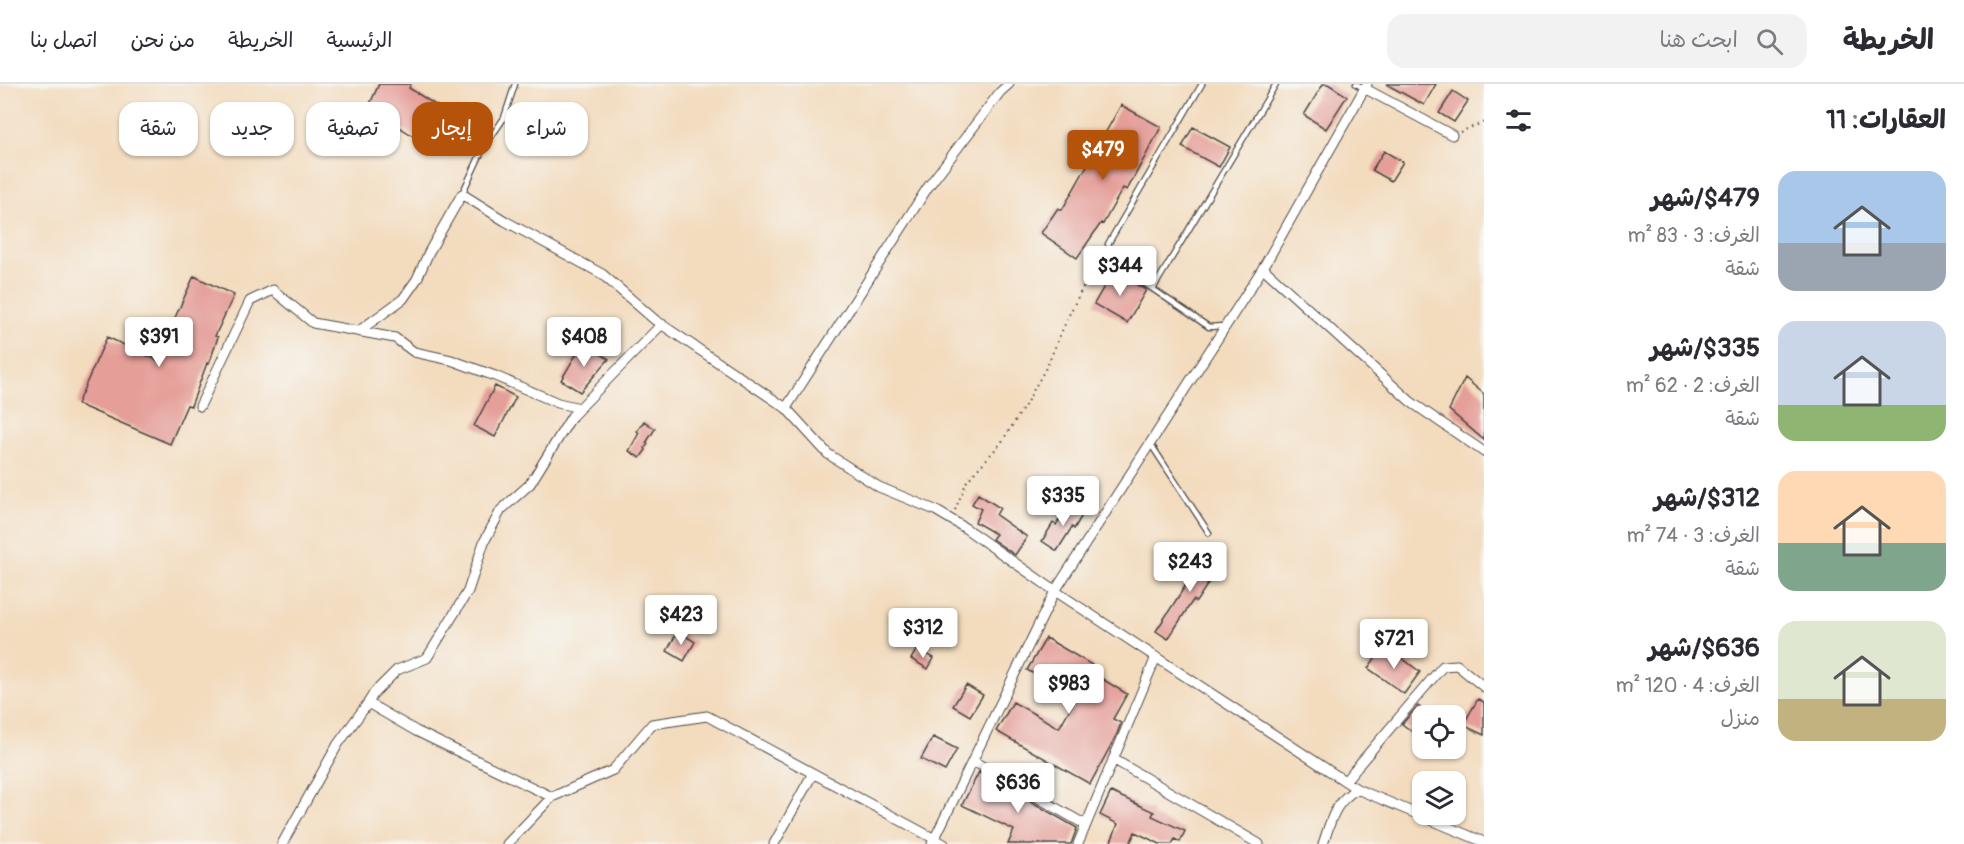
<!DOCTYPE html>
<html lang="ar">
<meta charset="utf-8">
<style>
:root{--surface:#fff;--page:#f2f2f3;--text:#2b2b33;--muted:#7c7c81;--line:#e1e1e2;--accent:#b45309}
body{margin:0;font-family:Pangolin,"Playpen Sans Arabic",sans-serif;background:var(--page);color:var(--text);direction:rtl;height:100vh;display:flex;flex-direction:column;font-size:22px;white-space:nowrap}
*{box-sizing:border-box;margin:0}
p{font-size:20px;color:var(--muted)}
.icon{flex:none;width:33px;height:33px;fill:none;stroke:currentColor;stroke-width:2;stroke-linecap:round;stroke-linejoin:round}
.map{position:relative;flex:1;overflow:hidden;direction:ltr}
.details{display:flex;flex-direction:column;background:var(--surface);width:480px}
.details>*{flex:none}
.hud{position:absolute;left:18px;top:18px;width:570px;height:54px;direction:rtl;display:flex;gap:12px}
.fabs{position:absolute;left:1412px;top:621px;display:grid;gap:12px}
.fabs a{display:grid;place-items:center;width:54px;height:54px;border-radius:12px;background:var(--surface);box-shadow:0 2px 4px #0004;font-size:30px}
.price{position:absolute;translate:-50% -51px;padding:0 14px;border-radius:6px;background:#fff;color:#222;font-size:20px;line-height:39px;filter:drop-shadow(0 2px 3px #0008)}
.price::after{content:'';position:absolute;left:50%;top:36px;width:18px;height:14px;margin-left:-9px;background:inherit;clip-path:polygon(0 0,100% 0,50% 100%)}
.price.current{background:var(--accent);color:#fff}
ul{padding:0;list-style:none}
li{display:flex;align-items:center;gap:18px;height:150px;padding:0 18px}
li span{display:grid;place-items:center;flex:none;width:168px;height:120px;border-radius:18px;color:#555}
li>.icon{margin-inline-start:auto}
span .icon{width:72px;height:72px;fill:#fffc;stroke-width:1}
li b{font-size:26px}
h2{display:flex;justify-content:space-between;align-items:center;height:72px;padding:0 18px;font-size:26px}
.chip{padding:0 21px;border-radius:18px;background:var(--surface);box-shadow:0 2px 4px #0004;font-size:21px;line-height:54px}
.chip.current{background:var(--accent);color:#fff}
header{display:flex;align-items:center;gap:36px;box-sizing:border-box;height:84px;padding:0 30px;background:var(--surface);border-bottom:2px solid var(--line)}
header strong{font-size:28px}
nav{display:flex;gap:33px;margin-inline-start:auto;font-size:21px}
.search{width:420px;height:54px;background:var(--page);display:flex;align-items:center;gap:15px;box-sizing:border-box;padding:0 21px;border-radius:18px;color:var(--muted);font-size:22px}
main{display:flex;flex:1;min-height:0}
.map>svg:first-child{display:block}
.building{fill:#e59e98}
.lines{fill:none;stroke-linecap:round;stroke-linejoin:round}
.service-casing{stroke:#494541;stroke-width:7}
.minor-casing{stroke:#494541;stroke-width:11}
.path{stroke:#494541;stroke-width:2;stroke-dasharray:1.5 4.5;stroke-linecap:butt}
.service{stroke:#fff;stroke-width:4.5}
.minor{stroke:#fff;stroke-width:9}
</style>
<header>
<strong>الخريطة</strong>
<div class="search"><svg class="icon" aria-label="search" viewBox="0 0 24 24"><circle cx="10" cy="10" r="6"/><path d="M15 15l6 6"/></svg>ابحث هنا</div>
<nav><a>الرئيسية</a><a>الخريطة</a><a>من نحن</a><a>اتصل بنا</a></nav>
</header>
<main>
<section class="details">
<h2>العقارات: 11<svg class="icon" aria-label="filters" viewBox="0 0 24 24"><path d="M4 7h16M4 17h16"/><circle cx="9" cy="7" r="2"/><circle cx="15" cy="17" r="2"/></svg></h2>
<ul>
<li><span style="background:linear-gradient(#a9c7e8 60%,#9aa5b1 0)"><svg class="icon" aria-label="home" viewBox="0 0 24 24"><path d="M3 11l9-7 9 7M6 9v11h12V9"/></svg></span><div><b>$479/شهر</b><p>الغرف: 3 · 83 m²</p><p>شقة</p></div></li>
<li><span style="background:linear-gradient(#c9d6e8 70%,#8fb573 0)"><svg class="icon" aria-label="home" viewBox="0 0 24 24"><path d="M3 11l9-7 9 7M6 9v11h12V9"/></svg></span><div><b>$335/شهر</b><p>الغرف: 2 · 62 m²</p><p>شقة</p></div></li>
<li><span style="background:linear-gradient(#ffd9b3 60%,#7fa58c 0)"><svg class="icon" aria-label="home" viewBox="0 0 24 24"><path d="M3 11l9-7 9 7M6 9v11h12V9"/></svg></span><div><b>$312/شهر</b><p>الغرف: 3 · 74 m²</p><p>شقة</p></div></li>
<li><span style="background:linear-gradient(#dfe7d0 65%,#c2b280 0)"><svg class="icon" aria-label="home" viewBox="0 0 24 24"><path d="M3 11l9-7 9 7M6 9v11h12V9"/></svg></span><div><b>$636/شهر</b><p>الغرف: 4 · 120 m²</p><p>منزل</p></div></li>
</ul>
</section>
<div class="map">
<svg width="1484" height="760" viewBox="0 0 1484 760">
<rect width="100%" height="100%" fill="#f6f6f2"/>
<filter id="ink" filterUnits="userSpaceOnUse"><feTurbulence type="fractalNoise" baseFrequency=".0167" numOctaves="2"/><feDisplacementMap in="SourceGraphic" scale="12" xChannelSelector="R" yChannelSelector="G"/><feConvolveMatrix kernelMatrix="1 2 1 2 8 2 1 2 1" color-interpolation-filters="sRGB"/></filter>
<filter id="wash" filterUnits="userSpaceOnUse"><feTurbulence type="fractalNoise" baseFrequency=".008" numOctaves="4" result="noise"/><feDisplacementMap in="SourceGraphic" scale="24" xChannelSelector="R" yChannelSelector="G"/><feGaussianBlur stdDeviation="1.35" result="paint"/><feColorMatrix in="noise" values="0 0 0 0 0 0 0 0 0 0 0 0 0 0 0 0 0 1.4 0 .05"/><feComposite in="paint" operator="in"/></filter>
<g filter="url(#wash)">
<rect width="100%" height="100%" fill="#f3dbbe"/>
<g id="blocks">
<!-- building -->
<path class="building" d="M379 0H411L409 4 474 46 464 60 451 52 440 70 395 40 396 38 369 22Z
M1323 0H1328L1347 12 1326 45 1304 31Z
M1386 0H1436L1424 21Z
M1453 7 1468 17 1454 38 1439 29Z
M1121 21 1161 43 1127 106 1123 104 1103 140 1101 139 1077 174 1041 149 1058 124 1062 126Z
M1193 43 1230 63 1219 83 1182 63Z
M1384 67 1403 78 1391 97 1372 86Z
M1113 187 1146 206 1127 239 1094 220Z
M194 192 234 211 215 252 218 253 209 280 207 279 191 322 187 321 170 360 77 320 107 253 159 277 172 238H173Z
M583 259 609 275 580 308 561 296Z
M1465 294 1484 310V356L1449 326Z
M495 302 516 313 495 353 474 342Z
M644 337 655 345 646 359 648 360 645 364 646 366 640 374 629 367 639 349 637 347Z
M1039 399 1050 406 1047 411 1052 415 1047 423 1031 413Z
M978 410 1000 424 996 431 1027 453 1015 471 992 455 996 450 975 438 981 425 972 420Z
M1070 419 1084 428 1074 445 1072 443 1057 467 1042 457 1053 439 1056 441Z
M1215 469 1222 478 1196 518 1193 516 1168 555 1156 547 1206 470Z
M678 547 695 558 684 577 667 567Z
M1046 554 1092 581 1089 587 1127 610 1113 635 1121 639 1117 650 1090 700 996 647 1013 618 1059 644 1076 614 1027 586Z
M1385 561 1420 588 1404 610 1368 584Z
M917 565 934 574 928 585 911 575Z
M966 601 983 611 970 632 953 622Z
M1478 615 1484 618V651L1463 641Z
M1418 622 1431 632H1422V655L1402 640Z
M933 653 957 665 945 687 921 675Z
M979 688 1077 744 1071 760H1008L1014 746 962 721Z
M1111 708 1154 728 1152 732 1185 747 1180 758 1175 755 1172 760H1160L1135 748 1130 760H1110L1118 740 1100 731Z"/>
</g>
</g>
<g filter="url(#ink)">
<use href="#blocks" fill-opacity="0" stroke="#494541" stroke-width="1.5"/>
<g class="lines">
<defs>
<path id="service" d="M1202 0 1108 160 1120 183 1209 243 1223 242
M1356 0 1364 4
M462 110 483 65 504 34 515 0
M1153 205 1276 0
M1150 359 1209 449"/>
<path id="minor" d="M1364 4 1452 51
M1263 184 1411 318 1484 368
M359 247 403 215 417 195 429 168 462 110 505 137 602 190 655 236 786 324 828 370 879 403 935 426 965 444 1055 507 1357 705 1484 758
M200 322 250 217 273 206 313 239 395 254 414 268 451 276 495 292 558 319 580 324
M786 324 928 103 1000 8 1009 0
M368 619 374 609 397 586 427 574 468 507 484 458 501 426 530 400 572 332 662 240
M1113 675 1259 760
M973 677 1086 741
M1345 697 1443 582 1457 581 1484 603
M282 760 338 660 368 619 416 647 552 713
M507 760 552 713 613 686 652 640 707 632 944 760
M774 760 813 689
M932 760 1055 507 1263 184 1367 0
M1078 760 1156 573
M1323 760C1331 737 1334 718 1357 705"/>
</defs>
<!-- service casing -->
<use href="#service" class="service-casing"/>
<!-- minor casing -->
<use href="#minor" class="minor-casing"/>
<!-- path -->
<path class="path" d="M1460 48 1484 38
M955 426 967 397 1001 359 1024 323 1047 282 1068 233 1091 187 1103 167"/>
<!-- service -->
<use href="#service" class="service"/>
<!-- minor -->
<use href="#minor" class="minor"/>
</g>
</g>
</svg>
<div class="fabs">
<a><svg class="icon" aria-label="locate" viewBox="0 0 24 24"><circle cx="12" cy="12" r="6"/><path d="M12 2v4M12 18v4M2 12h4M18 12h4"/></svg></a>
<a><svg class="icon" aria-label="layers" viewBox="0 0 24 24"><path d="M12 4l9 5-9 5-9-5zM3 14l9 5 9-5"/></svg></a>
</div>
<b class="price current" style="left:1103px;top:97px">$479</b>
<b class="price" style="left:1120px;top:213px">$344</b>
<b class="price" style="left:159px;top:284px">$391</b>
<b class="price" style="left:584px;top:284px">$408</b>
<b class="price" style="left:1063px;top:443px">$335</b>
<b class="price" style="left:1190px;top:509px">$243</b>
<b class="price" style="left:681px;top:562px">$423</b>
<b class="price" style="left:923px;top:575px">$312</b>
<b class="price" style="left:1394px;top:586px">$721</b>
<b class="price" style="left:1069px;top:631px">$983</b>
<b class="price" style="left:1018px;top:730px">$636</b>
<div class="hud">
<a class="chip">شراء</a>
<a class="chip current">إيجار</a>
<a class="chip">تصفية</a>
<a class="chip">جديد</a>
<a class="chip">شقة</a>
</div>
</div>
</main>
